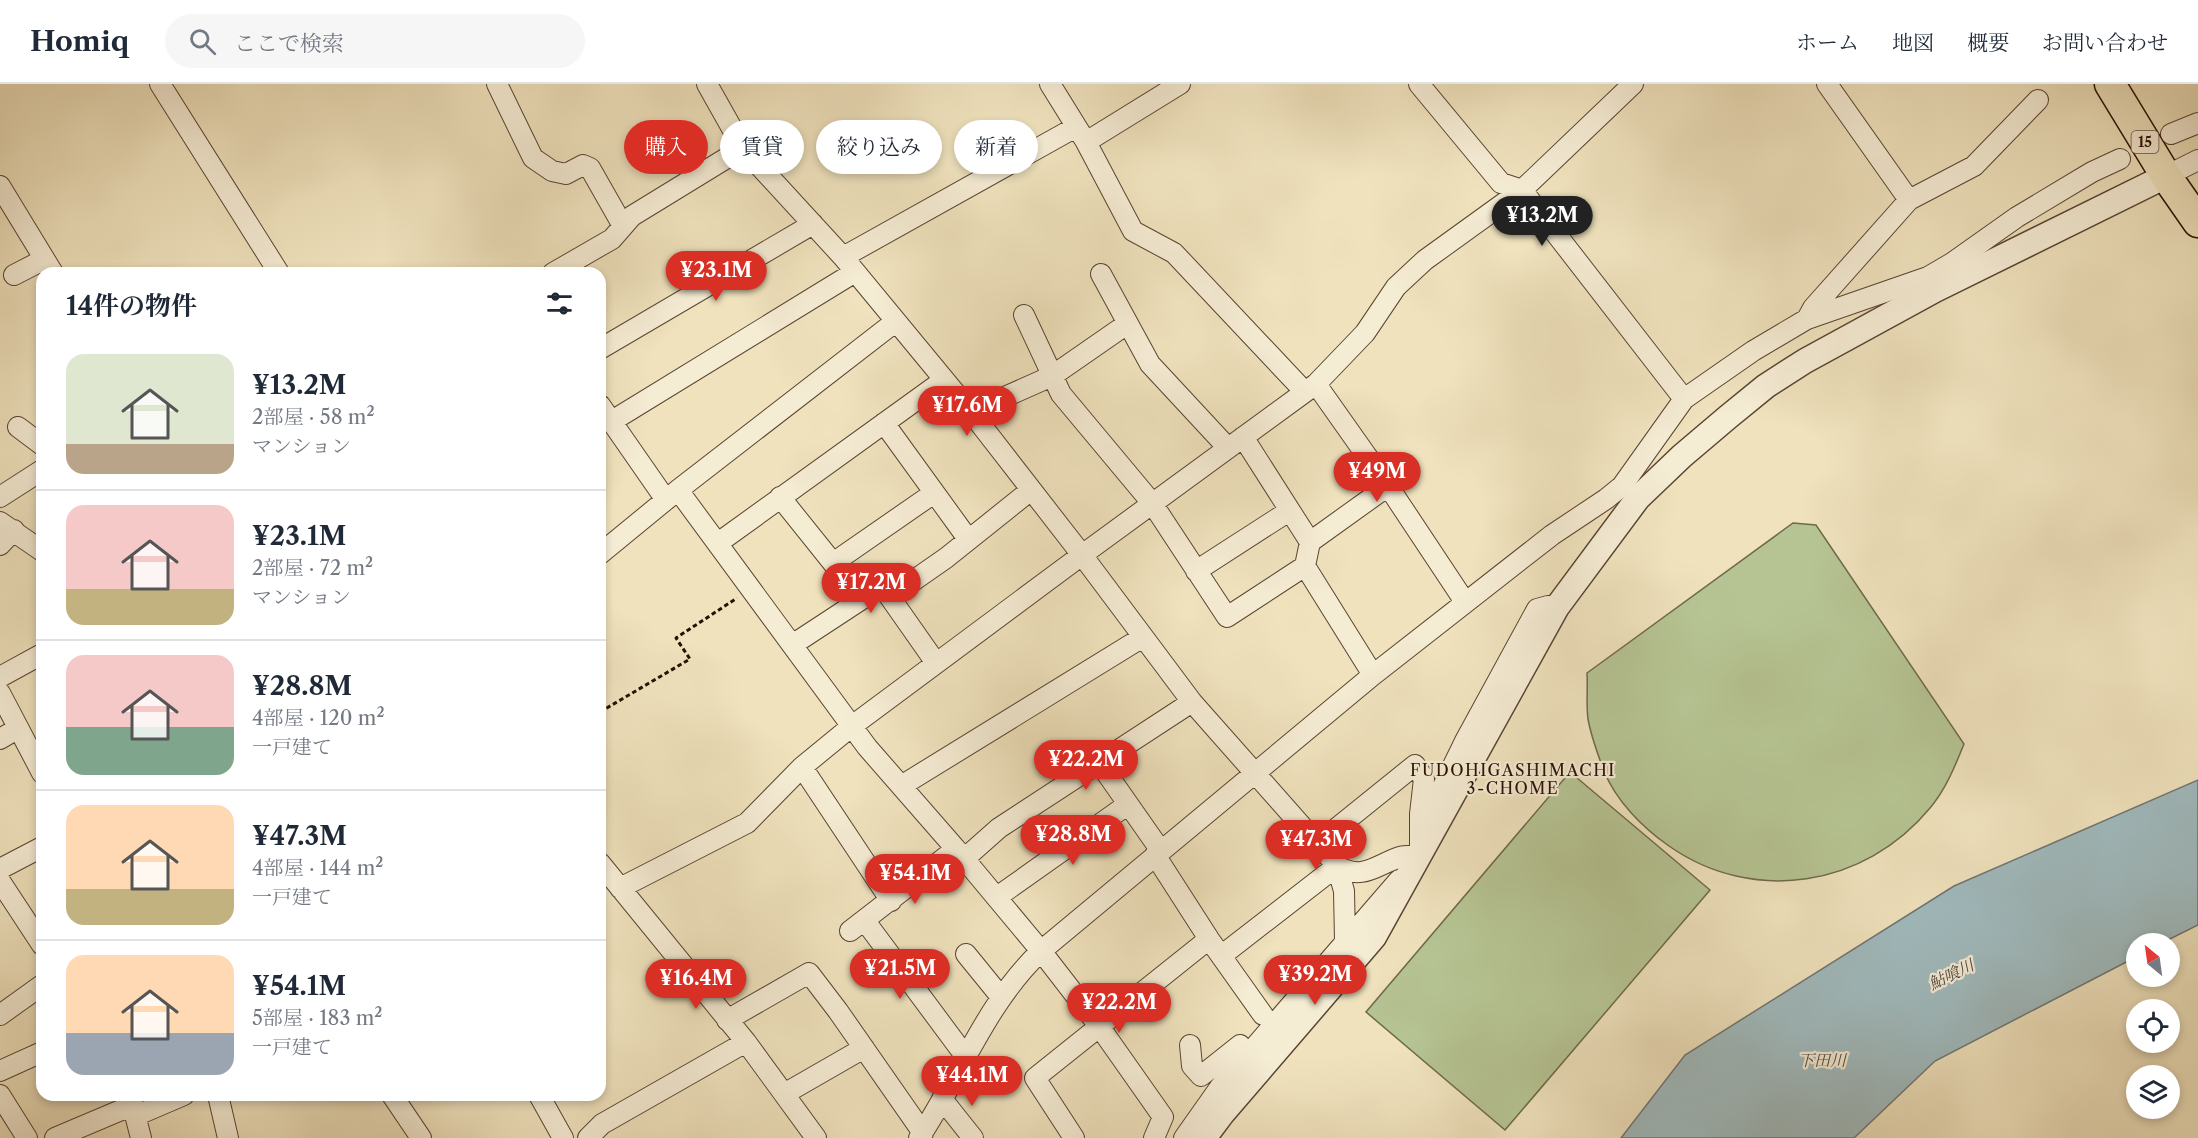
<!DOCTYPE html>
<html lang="ja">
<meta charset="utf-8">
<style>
:root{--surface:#fff;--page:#f6f6f7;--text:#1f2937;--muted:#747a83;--line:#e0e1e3;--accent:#d93025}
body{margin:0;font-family:"Libre Caslon Text","Noto Serif JP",serif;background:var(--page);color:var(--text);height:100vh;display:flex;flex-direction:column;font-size:22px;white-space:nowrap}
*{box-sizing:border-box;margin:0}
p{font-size:20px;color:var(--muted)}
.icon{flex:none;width:33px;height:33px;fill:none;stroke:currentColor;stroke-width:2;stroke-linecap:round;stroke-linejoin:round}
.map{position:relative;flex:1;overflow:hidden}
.panel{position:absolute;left:36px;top:183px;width:570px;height:834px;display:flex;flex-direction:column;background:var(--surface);border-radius:18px;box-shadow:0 3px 9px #0003}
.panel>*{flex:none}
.guide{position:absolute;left:624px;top:36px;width:570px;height:54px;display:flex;gap:12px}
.needle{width:39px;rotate:331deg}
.buttons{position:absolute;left:2126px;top:849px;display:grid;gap:12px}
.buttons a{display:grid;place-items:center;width:54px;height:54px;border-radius:50%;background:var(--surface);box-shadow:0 3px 9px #0003;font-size:30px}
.price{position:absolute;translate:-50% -51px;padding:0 14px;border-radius:21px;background:var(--accent);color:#fff;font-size:20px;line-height:39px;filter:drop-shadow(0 2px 3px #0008)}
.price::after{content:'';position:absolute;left:50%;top:36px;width:18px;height:14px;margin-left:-9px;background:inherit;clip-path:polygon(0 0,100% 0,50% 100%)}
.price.on{background:#222;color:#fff}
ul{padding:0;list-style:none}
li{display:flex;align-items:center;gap:18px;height:150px;padding:0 30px}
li+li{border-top:2px solid var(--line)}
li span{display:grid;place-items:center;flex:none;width:168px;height:120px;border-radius:18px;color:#555}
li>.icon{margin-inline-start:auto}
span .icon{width:72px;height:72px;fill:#fffc;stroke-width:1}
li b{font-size:26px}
h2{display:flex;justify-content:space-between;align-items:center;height:72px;padding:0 30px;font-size:26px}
.chip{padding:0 21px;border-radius:27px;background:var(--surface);box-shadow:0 3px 9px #0003;font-size:21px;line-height:54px}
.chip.on{background:var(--accent);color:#fff}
header{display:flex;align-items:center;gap:36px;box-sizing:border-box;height:84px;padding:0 30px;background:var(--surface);border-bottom:2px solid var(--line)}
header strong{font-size:28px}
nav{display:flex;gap:33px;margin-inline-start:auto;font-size:21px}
.search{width:420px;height:54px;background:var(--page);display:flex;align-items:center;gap:15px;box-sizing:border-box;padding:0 21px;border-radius:33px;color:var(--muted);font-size:22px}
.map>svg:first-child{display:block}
.garden{fill:#b6c493;stroke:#6e6a4c;stroke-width:1.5}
.water{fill:#a0babd;stroke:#707673;stroke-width:1.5}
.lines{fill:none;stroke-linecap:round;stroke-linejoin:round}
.minor-casing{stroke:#594432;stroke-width:22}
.tertiary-casing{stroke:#594432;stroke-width:27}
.primary-casing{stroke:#270f04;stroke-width:33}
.path{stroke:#270f04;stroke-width:3;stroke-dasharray:4.5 3;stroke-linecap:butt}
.minor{stroke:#f5ecd4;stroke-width:20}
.tertiary{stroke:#f5ecd4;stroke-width:24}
.primary{stroke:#efe2bd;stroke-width:30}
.labels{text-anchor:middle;stroke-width:4.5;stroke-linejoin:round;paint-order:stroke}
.shield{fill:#f5ecd4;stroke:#655142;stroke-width:1.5}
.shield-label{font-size:14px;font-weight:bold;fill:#270f04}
.neighbourhood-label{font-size:16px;letter-spacing:1.5px;fill:#270f04;stroke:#f5ecd4}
.water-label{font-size:16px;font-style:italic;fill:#514b45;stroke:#f5ecd4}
</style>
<header>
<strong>Homiq</strong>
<div class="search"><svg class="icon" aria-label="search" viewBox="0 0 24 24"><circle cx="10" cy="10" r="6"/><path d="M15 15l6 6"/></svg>ここで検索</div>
<nav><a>ホーム</a><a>地図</a><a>概要</a><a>お問い合わせ</a></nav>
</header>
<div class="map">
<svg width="2198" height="1054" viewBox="0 0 2198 1054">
<rect width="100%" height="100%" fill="#efe2bd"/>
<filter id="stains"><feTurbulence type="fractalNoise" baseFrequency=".00333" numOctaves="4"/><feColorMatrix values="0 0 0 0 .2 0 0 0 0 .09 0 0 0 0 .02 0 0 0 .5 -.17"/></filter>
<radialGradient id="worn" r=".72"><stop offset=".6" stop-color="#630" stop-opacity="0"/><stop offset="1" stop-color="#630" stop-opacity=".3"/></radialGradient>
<!-- garden -->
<path class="garden" d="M1793 439 1816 441 1964 660C1955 682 1946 705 1930 724 1865 803 1753 821 1669 762 1643 744 1616 717 1604 687 1598 671 1591 652 1588 635 1586 620 1588 604 1587 589Z
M1570 688 1710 806 1505 1046 1366 928Z"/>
<!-- water -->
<path class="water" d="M2198 696V841L2162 859 2136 860V873L1935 977 1854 1054H1621L1685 971 1954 802Z"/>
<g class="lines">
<defs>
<path id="minor" d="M160 0 279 189
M497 0 533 74 552 87 566 90 583 81 590 84 623 142
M707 0 743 64 843 173 971 328 1082 471 1192 618 1337 782C1363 797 1376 781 1400 773 1406 771 1413 772 1420 772
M1050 0 1086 58 1133 147 1174 169 1305 308
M1419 0 1501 99 1522 106 1684 315
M1827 0 1909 116
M2171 50 2198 39
M1086 58 1180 0
M2166 92 2198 76
M0 102 53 189
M843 173 1076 43
M553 189 612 155 632 132 743 64
M1101 190 1150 280 1228 364
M14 191 43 176
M1024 231 1061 310 1152 419 1227 533 1305 482
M1807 235 1813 224 1909 116 1974 82 2038 16
M600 265 813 140
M1316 300 1388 402 1465 518
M600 321 666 416
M971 328 1052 292 1127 240
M612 337 855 188
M884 339 968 455
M18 343 42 361
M1243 353 1310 458 1305 482 1373 591
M678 406 867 663 956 765 1041 867 1099 942 1163 1033 1154 1054
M0 413 42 386
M780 413 861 514
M0 438 42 467
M1310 458 1388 402
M718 459 944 296
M0 461 14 446
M600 470 678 406 895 238
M833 479 934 409
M1196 487 1289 427
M890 513 946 474 1031 406
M792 561 882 502 936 579
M0 593 42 570
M0 609 42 689
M0 655 17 645
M1098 677 1161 767
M802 683 891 817
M901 702 1143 553
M1429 731 1465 657 1537 525 1548 522 1557 523
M1317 760 1415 681 1424 695 1420 730V772L1418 773
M1155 771 1209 855 1263 931
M964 775 999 744 1192 618
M600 779 746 958 816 1054
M0 785 42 763
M0 797 42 861
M620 804 747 739 802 683 852 642 1082 471 1316 300 1365 249 1396 203 1425 176 1522 106 1633 0
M997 813 1127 721
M865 837 966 973
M850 847 956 765
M966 870 1001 913
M1221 872 1337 782 1344 807 1345 857
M0 931 42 901
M727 936 809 889 838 927 923 1049
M1190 961 1192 982 1201 992 1240 961
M0 987 42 968
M784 1010 864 964
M0 1011 27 1054
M218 1011 228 1054
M392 1011 421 1054
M539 1011 563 1054
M942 1015 973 1054
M132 1019 141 1054
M135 1032 184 1011
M55 1054 133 1021
M588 1054 602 1040 746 958
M919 1054C960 992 986 919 1041 867L1373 591 1552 451 1606 415 1622 402 1684 315 1753 267 1807 235 1928 193 1952 179 2017 133 2092 88 2120 75
M1074 1054 1035 994 1209 855
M1184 1054 1220 1003 1399 796"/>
<path id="tertiary" d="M1204 1054 1222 1030 1374 853 1557 523 1638 414 1682 372 1728 333 1766 302 1805 277 1935 206 2166 92"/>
<path id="primary" d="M2110 0 2166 92 2198 138"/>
</defs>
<!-- minor casing -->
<use href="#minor" class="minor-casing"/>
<!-- tertiary casing -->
<use href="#tertiary" class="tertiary-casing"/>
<!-- primary casing -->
<use href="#primary" class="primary-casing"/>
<!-- path -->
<path class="path" d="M600 628 690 575 676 554 737 514"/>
<!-- minor -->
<use href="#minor" class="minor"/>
<!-- tertiary -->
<use href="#tertiary" class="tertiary"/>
<!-- primary -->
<use href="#primary" class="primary"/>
</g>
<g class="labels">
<!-- shield labels -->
<rect class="shield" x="2131.5" y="47" width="27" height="22" rx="4.5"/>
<g class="shield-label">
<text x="2145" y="63">15</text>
</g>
<!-- neighbourhood labels -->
<g class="neighbourhood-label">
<text x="1513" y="692">FUDOHIGASHIMACHI<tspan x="1513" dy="18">3-CHOME</tspan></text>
</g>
<!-- water labels -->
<g class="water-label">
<text transform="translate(1951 890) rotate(-26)" y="6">鮎喰川</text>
<text x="1822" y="982">下田川</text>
</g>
</g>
<rect width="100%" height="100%" filter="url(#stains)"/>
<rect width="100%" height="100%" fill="url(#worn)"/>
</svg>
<div class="buttons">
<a><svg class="needle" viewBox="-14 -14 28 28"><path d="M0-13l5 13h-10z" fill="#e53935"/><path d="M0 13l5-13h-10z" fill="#747a83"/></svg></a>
<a><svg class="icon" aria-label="locate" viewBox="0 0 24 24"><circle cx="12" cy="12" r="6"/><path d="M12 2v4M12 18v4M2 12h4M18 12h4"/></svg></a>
<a><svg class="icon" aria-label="layers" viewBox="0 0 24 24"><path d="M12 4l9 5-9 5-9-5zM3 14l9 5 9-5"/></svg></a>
</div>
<b class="price on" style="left:1542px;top:163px">¥13.2M</b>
<b class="price" style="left:716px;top:218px">¥23.1M</b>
<b class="price" style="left:967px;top:353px">¥17.6M</b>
<b class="price" style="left:1377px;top:419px">¥49M</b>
<b class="price" style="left:871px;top:530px">¥17.2M</b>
<b class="price" style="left:1086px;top:707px">¥22.2M</b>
<b class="price" style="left:1073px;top:782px">¥28.8M</b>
<b class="price" style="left:1316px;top:787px">¥47.3M</b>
<b class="price" style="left:915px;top:821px">¥54.1M</b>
<b class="price" style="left:900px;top:916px">¥21.5M</b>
<b class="price" style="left:1315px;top:922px">¥39.2M</b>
<b class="price" style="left:696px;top:926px">¥16.4M</b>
<b class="price" style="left:1119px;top:950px">¥22.2M</b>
<b class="price" style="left:972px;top:1023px">¥44.1M</b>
<div class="guide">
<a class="chip on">購入</a>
<a class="chip">賃貸</a>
<a class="chip">絞り込み</a>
<a class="chip">新着</a>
</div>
<section class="panel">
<h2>14件の物件<svg class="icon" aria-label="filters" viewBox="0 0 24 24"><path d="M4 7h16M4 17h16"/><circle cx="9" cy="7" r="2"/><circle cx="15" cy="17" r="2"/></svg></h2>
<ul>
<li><span style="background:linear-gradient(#dfe7d0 75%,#b9a48a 0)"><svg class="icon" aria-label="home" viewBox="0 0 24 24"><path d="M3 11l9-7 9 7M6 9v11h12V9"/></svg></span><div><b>¥13.2M</b><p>2部屋 · 58 m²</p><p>マンション</p></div></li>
<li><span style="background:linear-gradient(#f6c9c9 70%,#c2b280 0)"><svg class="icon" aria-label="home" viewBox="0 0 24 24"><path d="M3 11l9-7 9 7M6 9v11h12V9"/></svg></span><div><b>¥23.1M</b><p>2部屋 · 72 m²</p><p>マンション</p></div></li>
<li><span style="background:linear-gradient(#f6c9c9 60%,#7fa58c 0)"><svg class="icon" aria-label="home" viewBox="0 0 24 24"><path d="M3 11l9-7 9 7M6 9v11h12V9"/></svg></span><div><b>¥28.8M</b><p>4部屋 · 120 m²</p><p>一戸建て</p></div></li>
<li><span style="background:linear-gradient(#ffd9b3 70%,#c2b280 0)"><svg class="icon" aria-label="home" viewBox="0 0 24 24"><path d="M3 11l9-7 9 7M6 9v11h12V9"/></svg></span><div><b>¥47.3M</b><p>4部屋 · 144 m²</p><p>一戸建て</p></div></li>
<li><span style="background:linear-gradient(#ffd9b3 65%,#9aa5b1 0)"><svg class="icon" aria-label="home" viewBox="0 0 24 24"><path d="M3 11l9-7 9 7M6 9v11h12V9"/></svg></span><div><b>¥54.1M</b><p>5部屋 · 183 m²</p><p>一戸建て</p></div></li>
</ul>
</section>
</div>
